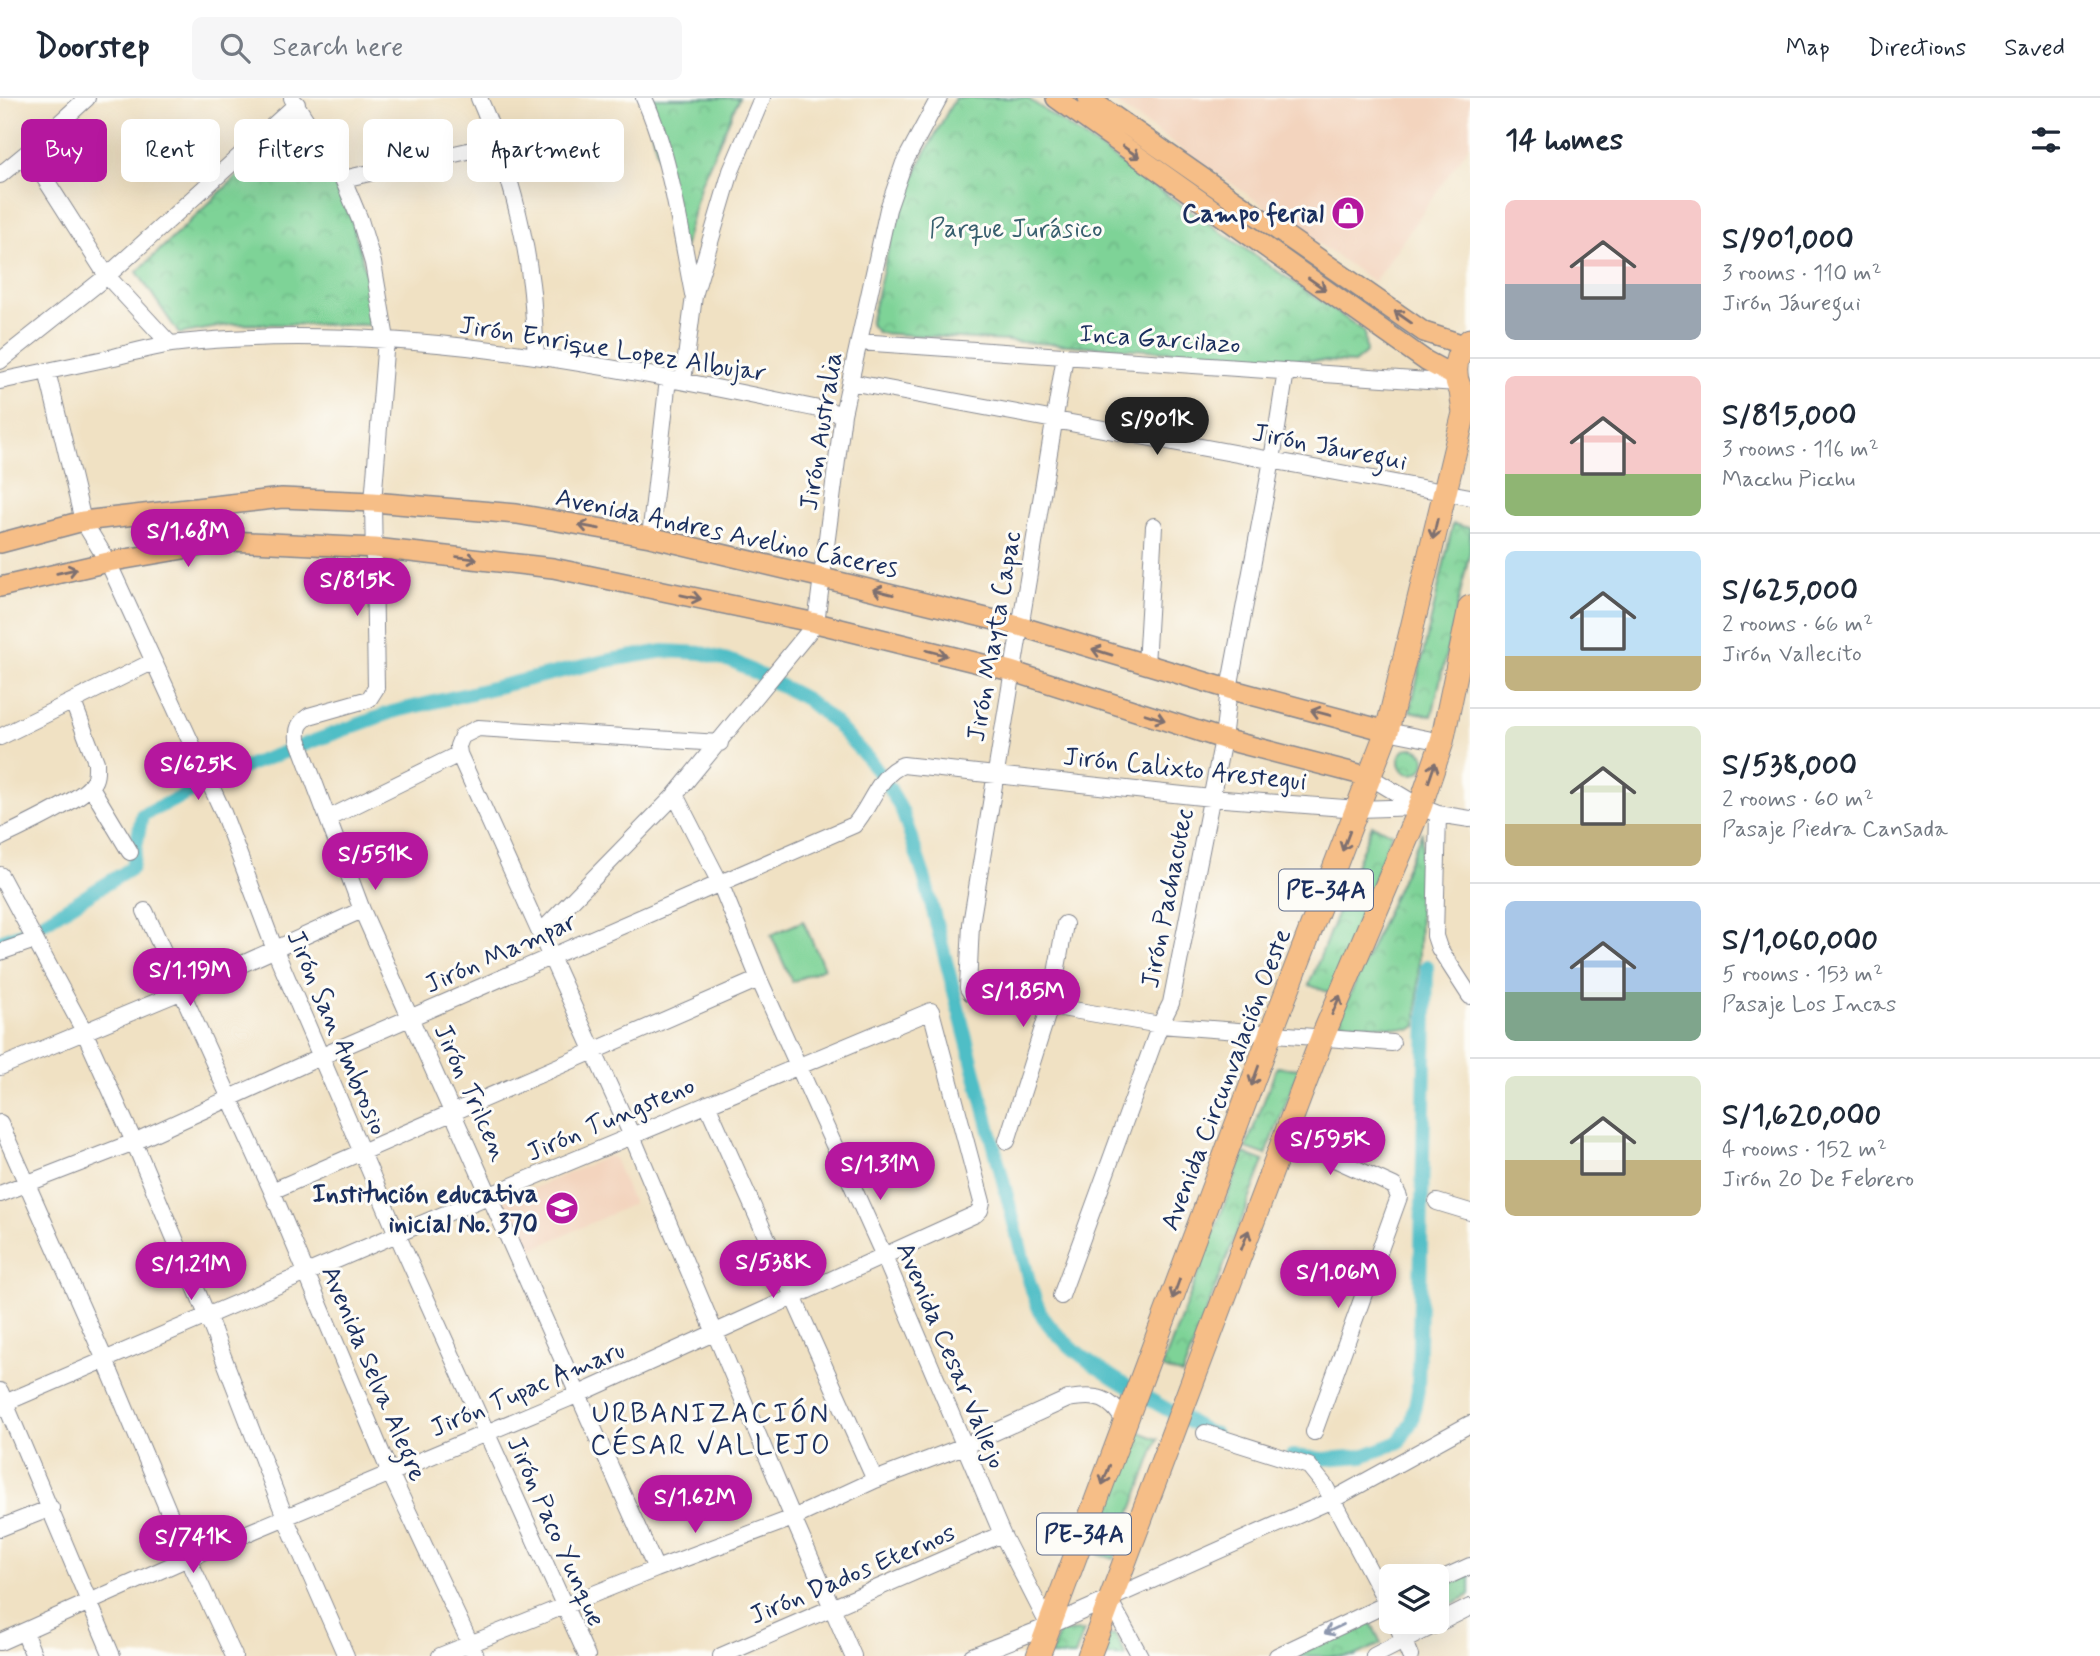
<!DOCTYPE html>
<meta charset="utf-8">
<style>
:root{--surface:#fff;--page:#f6f6f7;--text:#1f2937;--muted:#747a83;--line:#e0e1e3;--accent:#b5179e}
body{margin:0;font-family:Mynerve,sans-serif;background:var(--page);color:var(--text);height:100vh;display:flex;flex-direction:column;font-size:26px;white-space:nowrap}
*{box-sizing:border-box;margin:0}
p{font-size:23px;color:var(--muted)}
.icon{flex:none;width:38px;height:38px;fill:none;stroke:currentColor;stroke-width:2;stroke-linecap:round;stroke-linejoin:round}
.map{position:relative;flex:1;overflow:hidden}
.drawer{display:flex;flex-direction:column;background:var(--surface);width:630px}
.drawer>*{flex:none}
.top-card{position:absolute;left:21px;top:21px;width:665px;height:63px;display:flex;gap:14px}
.fabs{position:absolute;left:1379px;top:1466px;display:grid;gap:14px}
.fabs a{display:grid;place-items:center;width:70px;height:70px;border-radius:10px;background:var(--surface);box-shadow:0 7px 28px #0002;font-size:35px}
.price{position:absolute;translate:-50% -60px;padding:0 16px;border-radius:24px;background:var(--accent);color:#fff;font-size:23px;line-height:46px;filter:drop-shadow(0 2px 4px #0008)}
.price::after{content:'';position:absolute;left:50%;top:42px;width:21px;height:16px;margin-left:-10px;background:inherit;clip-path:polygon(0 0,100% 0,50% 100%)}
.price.selected{background:#222;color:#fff}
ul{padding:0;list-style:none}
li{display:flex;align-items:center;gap:21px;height:175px;padding:0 35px}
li+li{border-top:2px solid var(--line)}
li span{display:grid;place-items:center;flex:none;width:196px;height:140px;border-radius:10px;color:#555}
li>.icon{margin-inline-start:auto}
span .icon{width:84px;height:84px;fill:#fffc;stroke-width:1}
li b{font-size:30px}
h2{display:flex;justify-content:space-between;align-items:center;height:84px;padding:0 35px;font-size:30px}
.tag{padding:0 24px;border-radius:10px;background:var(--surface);box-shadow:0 7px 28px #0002;font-size:24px;line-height:63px}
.tag.selected{background:var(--accent);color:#fff}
header{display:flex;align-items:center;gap:42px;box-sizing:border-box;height:98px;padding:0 35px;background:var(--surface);border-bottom:2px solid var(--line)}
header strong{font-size:33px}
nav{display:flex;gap:38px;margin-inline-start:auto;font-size:24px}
.search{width:490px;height:63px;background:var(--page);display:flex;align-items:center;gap:18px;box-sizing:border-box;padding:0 24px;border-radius:10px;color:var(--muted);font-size:26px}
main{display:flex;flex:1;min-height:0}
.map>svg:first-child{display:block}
.built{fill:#f3d4be}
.green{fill:#7ed397;stroke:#4c817a;stroke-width:2}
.park{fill:url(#park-crowns);stroke:#4c817a;stroke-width:2}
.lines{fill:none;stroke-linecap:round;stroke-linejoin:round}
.canal{stroke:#50bec6;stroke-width:14}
.minor-casing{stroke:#868890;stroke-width:18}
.major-casing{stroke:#868890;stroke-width:22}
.highway-casing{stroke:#868890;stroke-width:25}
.minor{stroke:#fff;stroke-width:16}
.major{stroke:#f6be87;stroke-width:19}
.highway{stroke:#f6be87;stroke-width:23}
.oneway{stroke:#7e6f70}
.oneway2{stroke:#8d97ae}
.labels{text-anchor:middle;stroke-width:6;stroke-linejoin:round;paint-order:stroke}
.shield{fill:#fdfcf7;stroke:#5f6c8c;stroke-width:2}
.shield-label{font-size:24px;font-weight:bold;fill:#1b2f5e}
.poi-label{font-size:26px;font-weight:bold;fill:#1b2f5e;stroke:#fdfcf7;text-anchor:end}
.park-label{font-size:26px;fill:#39606f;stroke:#fdfcf7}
.street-label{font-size:26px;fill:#1b2f5e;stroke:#fdfcf7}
.neighbourhood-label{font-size:28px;letter-spacing:2px;fill:#1b2f5e;stroke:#fdfcf7}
</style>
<header>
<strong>Doorstep</strong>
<div class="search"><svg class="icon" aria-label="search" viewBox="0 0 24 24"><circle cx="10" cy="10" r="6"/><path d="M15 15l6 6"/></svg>Search here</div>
<nav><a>Map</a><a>Directions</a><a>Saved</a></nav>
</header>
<main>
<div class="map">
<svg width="1470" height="1558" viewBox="0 0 1470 1558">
<defs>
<pattern id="park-crowns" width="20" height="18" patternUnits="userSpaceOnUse" patternTransform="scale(1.75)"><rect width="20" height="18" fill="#7ed397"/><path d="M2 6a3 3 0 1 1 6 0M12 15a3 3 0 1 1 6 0" fill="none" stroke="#6cb585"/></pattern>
</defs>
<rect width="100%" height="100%" fill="#fdfcf7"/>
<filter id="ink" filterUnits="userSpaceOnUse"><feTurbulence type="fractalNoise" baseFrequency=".0143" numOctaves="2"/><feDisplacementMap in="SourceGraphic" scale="14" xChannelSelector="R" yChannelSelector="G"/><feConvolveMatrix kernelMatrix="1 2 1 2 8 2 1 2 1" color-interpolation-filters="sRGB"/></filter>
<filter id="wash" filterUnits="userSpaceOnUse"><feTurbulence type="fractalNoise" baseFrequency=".00686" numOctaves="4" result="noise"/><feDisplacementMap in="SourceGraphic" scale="28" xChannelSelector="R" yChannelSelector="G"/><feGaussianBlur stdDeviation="1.57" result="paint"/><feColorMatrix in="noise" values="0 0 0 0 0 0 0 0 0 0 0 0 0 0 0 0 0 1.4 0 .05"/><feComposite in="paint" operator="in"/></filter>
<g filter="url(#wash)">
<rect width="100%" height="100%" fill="#f0e1c3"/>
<!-- built -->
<path class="built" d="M1108 0H1470V46L1374 184Z
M609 1058 614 1060 633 1106 520 1157 500 1114 501 1104Z"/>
<!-- green -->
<path class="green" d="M803 823 824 870 792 884 771 837Z"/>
<!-- park -->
<path class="park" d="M642 0H739L701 85 680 165 673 159 663 76Z
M955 0H1027L1364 233 1366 255 1354 265 878 235 870 225 891 140 921 63Z
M299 19 351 120 370 190 376 227 234 226 179 236 137 174Z
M1453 426 1470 430V453L1432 618 1410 613Z
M1399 663a13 13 0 1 1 26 0a13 13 0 1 1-26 0Z
M1372 727 1392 735 1330 895 1309 887Z
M1422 734 1417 928 1411 931 1338 924Z
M1277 969 1299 971 1266 1057 1246 1050Z
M1244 1055 1264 1063 1182 1277 1162 1270Z
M1137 1333 1158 1341 1114 1461 1093 1454Z
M1470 1476V1497L1437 1513V1493Z
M1370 1522 1381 1546 1355 1558H1294Z
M1084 1533 1075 1558H1050L1060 1534Z
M1115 1536 1126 1558H1102L1109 1538Z"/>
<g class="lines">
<!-- canal -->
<path class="canal" d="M0 843 34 830 132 770 142 717 252 666 392 614 605 563 664 553 702 555 737 565 806 601 834 624 871 664 890 691 902 713 924 778 1029 1183C1033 1195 1037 1209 1043 1219 1074 1265 1158 1305 1207 1334L1215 1336
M1292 1358 1324 1361 1363 1358 1399 1344 1412 1323 1418 1292 1427 868"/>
</g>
</g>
<g filter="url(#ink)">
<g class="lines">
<defs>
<path id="minor" d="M292 0 343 81 360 122 373 165 386 241 373 404 376 590 369 601 309 618C299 625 297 630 298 641L362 812 656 1471
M479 0C505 59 523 123 531 186 534 209 534 233 536 256
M644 0C670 56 681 135 693 196
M28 54 107 178 170 246
M0 77 28 54 87 0
M343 81 499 46
M859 244 1457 285
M1065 258 971 826 968 890 971 895 978 900 1050 908 1160 927 1392 945
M0 263 107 178 297 6
M47 273 83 423 108 464 222 712 275 852 397 1136 587 1558
M0 283C38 275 76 267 114 259 133 254 152 249 171 246 398 220 623 271 843 316
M683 283 694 198 731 73 762 0
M850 284 1470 399
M650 439 668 281
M1146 567 1154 428
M1387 633 1442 644
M0 639 152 564
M720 645 478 630 462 638 458 648 459 656 632 1038 793 1420 853 1558
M1370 679 1420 709
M91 689 130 754
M675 697 720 785 759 881 884 1158 1002 1436 1049 1528
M1438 716 1435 838 1439 850 1470 898
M329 720 459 656
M0 740C18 731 83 701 92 686 97 680 96 672 96 664L73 604
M0 777 84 933 134 1044 207 1217 285 1419 346 1558
M145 813 272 1093 390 1375 476 1558
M541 834 675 697 816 525 843 316 888 111 904 65 939 0
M0 854 35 842
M0 969 180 894 362 812
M707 1006 875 1382
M0 1025 105 1262 188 1460 234 1558
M1284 1038 1394 1088 1399 1099 1314 1334
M1007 1043 1050 908 1065 826
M272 1093 759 881
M0 1096 134 1044 322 958 854 727C871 709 878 676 903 667L1211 700 1358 711 1420 709 1438 716 1470 721
M1437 1104 1470 1114
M1061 1198 1160 927 1171 905 1223 641 1229 591 1272 362 1286 273
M0 1293 112 1558
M0 1307 397 1136 931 913 982 1104 980 1112 976 1116 579 1296 188 1460 0 1544
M1205 1335 1309 1368 1325 1388 1391 1513
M0 1430 51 1410
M1437 1483 1470 1468
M1109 1501 1140 1558
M1396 1524 1410 1558
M24 1534 34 1558
M440 1558 656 1471 793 1420 875 1382 964 1348 1068 1301C1097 1296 1111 1299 1125 1325
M721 1558 1002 1436
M972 1558 1049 1528 1332 1402 1470 1326
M1277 1558 1391 1504
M1374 1558 1470 1509"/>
<path id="major" d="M1056 0 1426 263 1456 279
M1088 0 1424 234 1464 247
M0 445 83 423 282 400 373 404 517 416 650 439 823 480 1019 528 1229 591 1387 633
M0 489 108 464 230 443 375 450 553 470 816 525 1011 573 1223 641 1370 679"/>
<path id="highway" d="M1470 242C1451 259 1451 286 1470 303
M1038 1558 1270 937 1387 633 1464 315 1461 293
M1089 1558 1322 940 1420 709 1442 644 1470 509"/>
</defs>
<!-- minor casing -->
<use href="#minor" class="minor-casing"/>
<!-- major casing -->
<use href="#major" class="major-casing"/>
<!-- highway casing -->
<use href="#highway" class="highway-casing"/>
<!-- minor -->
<use href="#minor" class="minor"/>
<!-- major -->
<use href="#major" class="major"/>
<!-- highway -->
<use href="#highway" class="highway"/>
</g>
<!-- one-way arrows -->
<defs><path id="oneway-shaft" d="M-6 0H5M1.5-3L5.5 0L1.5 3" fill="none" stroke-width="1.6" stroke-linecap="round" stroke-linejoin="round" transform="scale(1.75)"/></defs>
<g class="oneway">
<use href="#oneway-shaft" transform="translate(1131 54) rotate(35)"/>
<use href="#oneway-shaft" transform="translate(1317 186) rotate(35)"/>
<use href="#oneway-shaft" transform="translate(1403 219) rotate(-145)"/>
<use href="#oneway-shaft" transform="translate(589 429) rotate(-170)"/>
<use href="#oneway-shaft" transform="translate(1435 431) rotate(103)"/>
<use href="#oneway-shaft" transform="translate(467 460) rotate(7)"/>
<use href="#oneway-shaft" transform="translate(67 473) rotate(-13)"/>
<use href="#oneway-shaft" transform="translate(883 494) rotate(-166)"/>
<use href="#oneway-shaft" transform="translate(691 499) rotate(12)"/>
<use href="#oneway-shaft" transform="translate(1102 554) rotate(-163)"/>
<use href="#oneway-shaft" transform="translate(937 555) rotate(14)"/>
<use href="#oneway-shaft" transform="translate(1321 615) rotate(-165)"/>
<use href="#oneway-shaft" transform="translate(1155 619) rotate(18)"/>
<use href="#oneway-shaft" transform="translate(1432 674) rotate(-71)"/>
<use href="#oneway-shaft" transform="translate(1346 743) rotate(111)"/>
<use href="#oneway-shaft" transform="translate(1336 907) rotate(-67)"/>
<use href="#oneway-shaft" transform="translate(1255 978) rotate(110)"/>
<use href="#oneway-shaft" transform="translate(1245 1142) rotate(-69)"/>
<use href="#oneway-shaft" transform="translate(1176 1191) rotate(110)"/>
<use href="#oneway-shaft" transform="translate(1106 1377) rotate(111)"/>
</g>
<use class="oneway2" href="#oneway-shaft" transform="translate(1334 1531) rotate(155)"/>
</g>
<!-- icons -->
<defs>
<symbol id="shop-disc" viewBox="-11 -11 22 22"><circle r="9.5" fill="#b5179e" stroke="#fdfcf7"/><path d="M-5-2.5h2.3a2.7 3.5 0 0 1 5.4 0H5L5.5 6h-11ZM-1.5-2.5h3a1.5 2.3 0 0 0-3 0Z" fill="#fff"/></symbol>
<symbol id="school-disc" viewBox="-11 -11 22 22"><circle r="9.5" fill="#b5179e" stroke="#fdfcf7"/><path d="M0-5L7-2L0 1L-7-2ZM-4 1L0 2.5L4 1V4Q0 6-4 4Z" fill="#fff"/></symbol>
</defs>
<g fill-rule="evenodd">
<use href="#shop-disc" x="1329" y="96" width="38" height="38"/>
<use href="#school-disc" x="543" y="1091" width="38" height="38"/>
</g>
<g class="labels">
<!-- shield labels -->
<g class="shield">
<rect x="1279" y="771.5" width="94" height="41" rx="5"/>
<rect x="1037" y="1415.5" width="94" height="41" rx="5"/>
</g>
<g class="shield-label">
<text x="1326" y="800">PE-34A</text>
<text x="1084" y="1444">PE-34A</text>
</g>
<!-- poi labels -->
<g class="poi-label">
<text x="1324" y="124">Campo ferial</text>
<text x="538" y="1104">Institución educativa<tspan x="538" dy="30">inicial No. 370</tspan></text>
</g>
<!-- park labels -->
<g class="park-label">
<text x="1016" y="139">Parque Jurásico</text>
</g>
<!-- street labels -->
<g class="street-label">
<text transform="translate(1160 240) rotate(4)" y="9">Inca Garcilazo</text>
<text transform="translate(613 250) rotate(9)" y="9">Jirón Enrique Lopez Albujar</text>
<text transform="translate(820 333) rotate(-81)" y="9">Jirón Australia</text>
<text transform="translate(1330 348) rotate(11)" y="9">Jirón Jáuregui</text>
<text transform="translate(727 434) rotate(12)" y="9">Avenida Andres Avelino Cáceres</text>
<text transform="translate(993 538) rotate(-80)" y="9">Jirón Mayta Capac</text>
<text transform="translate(1185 670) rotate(6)" y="9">Jirón Calixto Arestegui</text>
<text transform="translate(1166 800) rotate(-79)" y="9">Jirón Pachacutec</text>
<text transform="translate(500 854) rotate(-24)" y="9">Jirón Mampar</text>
<text transform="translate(338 934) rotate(67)" y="9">Jirón San Ambrosio</text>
<text transform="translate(1225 981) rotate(-69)" y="9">Avenida Circunvalación Oeste</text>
<text transform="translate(472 994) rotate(66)" y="9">Jirón Trilcen</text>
<text transform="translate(610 1020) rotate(-23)" y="9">Jirón Tungsteno</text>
<text transform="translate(952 1257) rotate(67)" y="9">Avenida Cesar Vallejo</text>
<text transform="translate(375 1275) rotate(67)" y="9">Avenida Selva Alegre</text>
<text transform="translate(527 1290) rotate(-23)" y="9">Jirón Tupac Amaru</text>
<text transform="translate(557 1433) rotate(66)" y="9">Jirón Paco Yunque</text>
<text transform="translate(852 1475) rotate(-23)" y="9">Jirón Dados Eternos</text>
</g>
<!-- neighbourhood labels -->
<g class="neighbourhood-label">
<text x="711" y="1324">URBANIZACIÓN<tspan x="711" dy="32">CÉSAR VALLEJO</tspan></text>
</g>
</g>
</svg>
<div class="fabs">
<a><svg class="icon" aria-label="layers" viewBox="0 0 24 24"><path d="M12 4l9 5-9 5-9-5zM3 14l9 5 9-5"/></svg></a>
</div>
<b class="price selected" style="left:1157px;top:359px">S/901K</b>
<b class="price" style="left:188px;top:471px">S/1.68M</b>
<b class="price" style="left:357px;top:520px">S/815K</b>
<b class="price" style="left:198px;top:704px">S/625K</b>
<b class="price" style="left:375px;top:794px">S/551K</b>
<b class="price" style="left:190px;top:910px">S/1.19M</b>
<b class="price" style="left:1023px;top:931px">S/1.85M</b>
<b class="price" style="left:1330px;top:1079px">S/595K</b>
<b class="price" style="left:880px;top:1104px">S/1.31M</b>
<b class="price" style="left:773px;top:1202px">S/538K</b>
<b class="price" style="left:191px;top:1204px">S/1.21M</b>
<b class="price" style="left:1338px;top:1212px">S/1.06M</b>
<b class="price" style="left:695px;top:1437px">S/1.62M</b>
<b class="price" style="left:193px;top:1477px">S/741K</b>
<div class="top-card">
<a class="tag selected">Buy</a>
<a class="tag">Rent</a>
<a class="tag">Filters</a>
<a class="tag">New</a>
<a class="tag">Apartment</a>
</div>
</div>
<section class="drawer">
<h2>14 homes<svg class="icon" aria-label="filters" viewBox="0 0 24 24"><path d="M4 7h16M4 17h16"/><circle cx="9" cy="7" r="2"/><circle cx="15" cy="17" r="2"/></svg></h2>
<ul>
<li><span style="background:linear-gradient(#f6c9c9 60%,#9aa5b1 0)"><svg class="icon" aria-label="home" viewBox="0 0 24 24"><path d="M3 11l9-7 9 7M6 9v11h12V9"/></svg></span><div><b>S/901,000</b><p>3 rooms · 110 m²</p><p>Jirón Jáuregui</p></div></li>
<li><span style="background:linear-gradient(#f6c9c9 70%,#8fb573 0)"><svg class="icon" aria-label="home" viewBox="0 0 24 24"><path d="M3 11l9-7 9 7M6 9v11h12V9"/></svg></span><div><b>S/815,000</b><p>3 rooms · 116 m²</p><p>Macchu Picchu</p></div></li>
<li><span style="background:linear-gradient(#bfe0f5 75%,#c2b280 0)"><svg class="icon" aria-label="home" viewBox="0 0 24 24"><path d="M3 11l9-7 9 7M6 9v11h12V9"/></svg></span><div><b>S/625,000</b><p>2 rooms · 66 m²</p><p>Jirón Vallecito</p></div></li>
<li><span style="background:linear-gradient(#dfe7d0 70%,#c2b280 0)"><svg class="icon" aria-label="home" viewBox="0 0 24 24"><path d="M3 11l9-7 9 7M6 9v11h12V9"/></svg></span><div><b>S/538,000</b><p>2 rooms · 60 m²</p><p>Pasaje Piedra Cansada</p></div></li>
<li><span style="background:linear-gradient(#a9c7e8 65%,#7fa58c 0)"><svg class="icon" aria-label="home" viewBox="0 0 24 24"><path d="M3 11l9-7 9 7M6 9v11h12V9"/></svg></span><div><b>S/1,060,000</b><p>5 rooms · 153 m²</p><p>Pasaje Los Incas</p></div></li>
<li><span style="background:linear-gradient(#dfe7d0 60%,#c2b280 0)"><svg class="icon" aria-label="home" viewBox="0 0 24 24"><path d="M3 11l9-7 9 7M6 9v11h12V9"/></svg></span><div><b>S/1,620,000</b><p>4 rooms · 152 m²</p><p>Jirón 20 De Febrero</p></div></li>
</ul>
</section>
</main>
